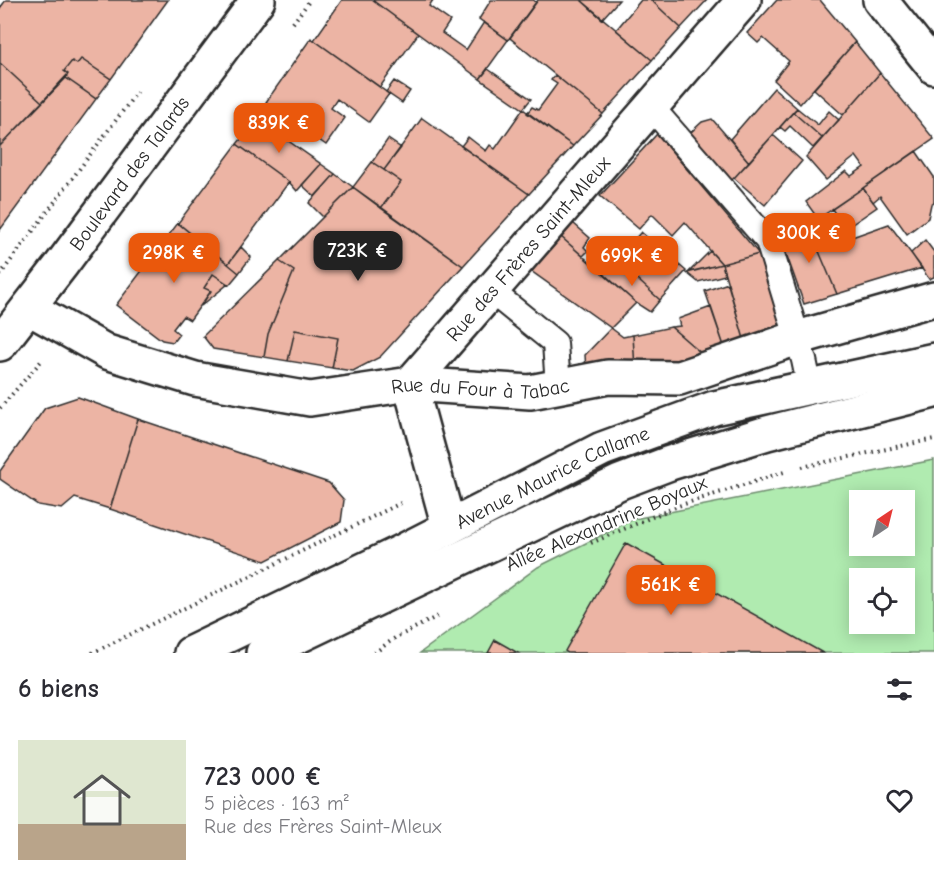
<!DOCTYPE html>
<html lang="fr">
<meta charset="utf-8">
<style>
:root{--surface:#fff;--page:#f2f2f3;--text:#2b2b33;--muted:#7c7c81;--line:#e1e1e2;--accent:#ea580c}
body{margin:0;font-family:"Comic Neue",sans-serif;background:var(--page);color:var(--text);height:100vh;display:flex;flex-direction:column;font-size:22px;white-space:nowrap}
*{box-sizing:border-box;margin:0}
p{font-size:20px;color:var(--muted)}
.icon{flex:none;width:33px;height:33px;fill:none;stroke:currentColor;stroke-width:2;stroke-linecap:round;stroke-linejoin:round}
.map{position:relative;height:653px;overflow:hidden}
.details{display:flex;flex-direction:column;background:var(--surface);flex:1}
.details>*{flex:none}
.needle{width:39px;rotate:35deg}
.controls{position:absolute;left:849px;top:490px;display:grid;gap:12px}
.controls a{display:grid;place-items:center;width:66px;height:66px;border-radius:0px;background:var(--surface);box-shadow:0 3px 15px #0003;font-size:30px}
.price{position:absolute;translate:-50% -51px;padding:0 14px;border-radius:12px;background:var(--accent);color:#fff;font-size:20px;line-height:39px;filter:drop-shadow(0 2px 3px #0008)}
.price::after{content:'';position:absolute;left:50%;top:36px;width:18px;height:14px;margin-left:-9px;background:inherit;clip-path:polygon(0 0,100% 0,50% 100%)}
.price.selected{background:#222;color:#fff}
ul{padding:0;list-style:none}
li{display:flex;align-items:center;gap:18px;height:150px;padding:0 18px}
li+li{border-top:2px solid var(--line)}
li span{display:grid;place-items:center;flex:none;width:168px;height:120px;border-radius:0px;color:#555}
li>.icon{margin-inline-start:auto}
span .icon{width:72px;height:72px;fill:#fffc;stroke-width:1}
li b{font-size:26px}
h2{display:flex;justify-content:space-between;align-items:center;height:72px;padding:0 18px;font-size:26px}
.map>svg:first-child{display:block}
.green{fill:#b0ebb0;stroke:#6e8b6e;stroke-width:1.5;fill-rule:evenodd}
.building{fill:#ecb4a4;stroke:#2b2b2b;stroke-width:1.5}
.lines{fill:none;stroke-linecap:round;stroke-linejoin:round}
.service-casing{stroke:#2b2b2b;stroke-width:28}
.minor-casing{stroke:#2b2b2b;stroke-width:38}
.tertiary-casing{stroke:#2b2b2b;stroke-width:38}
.primary-casing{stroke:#2b2b2b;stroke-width:38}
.path{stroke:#2b2b2b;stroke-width:4;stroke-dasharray:1.5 4.5;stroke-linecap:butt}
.service{stroke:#fff;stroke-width:24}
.minor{stroke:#fff;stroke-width:33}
.tertiary{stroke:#fff;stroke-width:33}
.primary{stroke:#fff;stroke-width:33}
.labels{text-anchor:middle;stroke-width:4.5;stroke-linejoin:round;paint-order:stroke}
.street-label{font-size:20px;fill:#2b2b2b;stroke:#fff}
</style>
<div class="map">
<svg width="934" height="653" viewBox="0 0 934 653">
<rect width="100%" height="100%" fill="#fff"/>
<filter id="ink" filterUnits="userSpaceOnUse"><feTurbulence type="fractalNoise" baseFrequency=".0167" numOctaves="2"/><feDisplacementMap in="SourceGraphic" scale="12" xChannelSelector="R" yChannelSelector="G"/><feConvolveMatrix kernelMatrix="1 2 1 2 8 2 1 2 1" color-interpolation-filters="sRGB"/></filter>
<g filter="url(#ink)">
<!-- green -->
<path class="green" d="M934 460V653H420L538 567 634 519ZM860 501H904V546H860ZM860 579H904V624H860Z"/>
<!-- building -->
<path class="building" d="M6 0H168L111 79 81 59 77 64 72 61 64 71 68 74 42 102 0 63V8Z
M342 0H372L418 34 380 87 314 40Z
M372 0H433L429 6 450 21 442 33 466 50 484 22 508 40 480 79Z
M491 0H533L536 2 508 40 479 19Z
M538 0H581L652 60 603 114 510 38Z
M581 0H619L602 19Z
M641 0H651L681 28 652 60 616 30Z
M651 0H707L681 28Z
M777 0H820L855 42 800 104 774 80 789 61 763 38 758 43 747 33Z
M311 38 389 94 369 122 337 99 331 108 345 118 326 145 266 102Z
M855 42 880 73 843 115 814 89Z
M81 59 111 79 96 99 66 78 68 74 64 71 72 61 77 64Z
M0 63 42 102 0 146Z
M488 69 531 99 523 109 480 79Z
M880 73 934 139 818 219 806 202 846 171 851 176 864 167 856 156 826 180 806 157Z
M555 75 603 114 573 146 527 113 532 107 538 110 557 84 551 80Z
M66 78 96 99 0 230V146Z
M394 81 410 91 402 103 386 92Z
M774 88 797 108 749 162 730 139Z
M797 108 818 125 829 111 839 120 822 138 793 112Z
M523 109 573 146 529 194 461 146 468 137 486 151 490 145 495 149Z
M793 112 822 138 813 148 790 126 785 131 780 127Z
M422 118 529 194 463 266 381 208 401 182 384 170Z
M257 119 321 164 297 191 289 182 237 144Z
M712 119 749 162 731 181 690 133 702 122Z
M657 134 759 254 722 264 685 222 673 235 652 214 639 229 600 196Z
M773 135 802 161 765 205 734 178Z
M388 139 401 148 384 170 372 162Z
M237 144 289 182 228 264 178 223Z
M916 151 934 177V202L931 204 928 218 907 234 880 196 873 202 863 188Z
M372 162 401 182 381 208 353 187Z
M321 164 335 174 315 197 302 185Z
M335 174 353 187 323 217 309 203Z
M353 187 463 266 380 357 353 371 332 368 338 338 295 330 288 361 264 357 268 334 294 271 279 261Z
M863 188 877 207 845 229 832 209Z
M178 223 239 273 229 285 213 274 204 288 211 291 190 320 183 316 173 329 179 334 173 342 162 340 116 305Z
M573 223 590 238 584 247 588 251 583 256 560 236Z
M812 223 829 245 818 249 837 294 804 304 782 242Z
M889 224 922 268 837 294 818 249Z
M641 232 686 271 660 300 616 260Z
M560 236 636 303 611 328 531 271Z
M925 240 934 252V277L929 279 911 253Z
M241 247 251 257 239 273 228 264Z
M710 251 722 264 689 272Z
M759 254 781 327 744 339 722 264Z
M616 260 660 300 650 312 636 303 604 274Z
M279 261 294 271 268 334 264 357 213 349 203 336Z
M722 264 725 275 698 282 687 273Z
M213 274 228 284 201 306 211 291 204 288Z
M728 283 744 339 724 346 705 291Z
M711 307 724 346 702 354 671 327 680 326 678 319Z
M671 327 702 354 665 368 635 369 633 335Z
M611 328 623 337 633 335 635 369H586L585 355Z
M295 330 338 338 332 368 288 361Z
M78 397 138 419 110 509 75 498 62 509 38 505 0 479V471L45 408Z
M138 419 329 483 344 500 341 522 265 561 110 509Z
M626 543 823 653H568L565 651Z
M495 640 518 653H488Z"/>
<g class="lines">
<defs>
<path id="service" d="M652 108 768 241 804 360 810 388
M491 291 555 343 558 387"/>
<g id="minor">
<path id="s1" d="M29 308 107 352 195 379 310 399 410 384 530 392 608 377 679 378 797 338 934 299"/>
<path id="s2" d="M449 527 410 384 744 0"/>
</g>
<g id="tertiary">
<path d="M880 0 934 67"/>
<path id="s3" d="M191 653 405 550 602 449 714 408 934 360"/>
<path d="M263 653 620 482 670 463 767 433 934 391"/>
</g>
<g id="primary">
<path id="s4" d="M0 344 62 264 258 0"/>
</g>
</defs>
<!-- service casing -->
<use href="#service" class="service-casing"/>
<!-- minor casing -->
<use href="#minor" class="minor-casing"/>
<!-- tertiary casing -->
<use href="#tertiary" class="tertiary-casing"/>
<!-- primary casing -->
<use href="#primary" class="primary-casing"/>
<!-- path -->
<path class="path" d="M293 23 310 0
M0 275 137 92
M0 408 43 359
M802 467 934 439
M591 543 678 506 784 472
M92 653 401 503
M374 653 395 638 438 616"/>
<!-- service -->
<use href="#service" class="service"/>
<!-- minor -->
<use href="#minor" class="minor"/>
<!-- tertiary -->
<use href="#tertiary" class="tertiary"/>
<!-- primary -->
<use href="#primary" class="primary"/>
</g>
</g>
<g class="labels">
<!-- street labels -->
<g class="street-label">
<text dy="7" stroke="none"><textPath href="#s4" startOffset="214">Boulevard des Talards</textPath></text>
<text dy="7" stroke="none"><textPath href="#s2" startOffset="328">Rue des Frères Saint-Mleux</textPath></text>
<text dy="7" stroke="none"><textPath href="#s1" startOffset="470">Rue du Four à Tabac</textPath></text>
<text dy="7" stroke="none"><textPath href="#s3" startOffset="402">Avenue Maurice Callame</textPath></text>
<text transform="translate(606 523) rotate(-23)" y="7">Allée Alexandrine Boyaux</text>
</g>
</g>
</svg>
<div class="controls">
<a><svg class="needle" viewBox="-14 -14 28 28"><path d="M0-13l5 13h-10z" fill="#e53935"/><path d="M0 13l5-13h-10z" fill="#7c7c81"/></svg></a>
<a><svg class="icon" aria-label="locate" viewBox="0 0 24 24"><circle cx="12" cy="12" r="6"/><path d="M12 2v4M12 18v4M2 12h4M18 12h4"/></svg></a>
</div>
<b class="price" style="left:279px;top:154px">839K €</b>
<b class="price" style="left:809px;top:264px">300K €</b>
<b class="price selected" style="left:358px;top:282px">723K €</b>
<b class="price" style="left:174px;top:284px">298K €</b>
<b class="price" style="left:632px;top:287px">699K €</b>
<b class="price" style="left:671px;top:616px">561K €</b>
</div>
<section class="details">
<h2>6 biens<svg class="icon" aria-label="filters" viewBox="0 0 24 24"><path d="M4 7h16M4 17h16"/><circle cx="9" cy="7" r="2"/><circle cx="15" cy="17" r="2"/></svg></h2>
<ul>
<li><span style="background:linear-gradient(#dfe7d0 70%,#b9a48a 0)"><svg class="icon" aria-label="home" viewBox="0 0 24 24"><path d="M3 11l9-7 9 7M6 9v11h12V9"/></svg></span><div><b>723 000 €</b><p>5 pièces · 163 m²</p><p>Rue des Frères Saint-Mleux</p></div><svg class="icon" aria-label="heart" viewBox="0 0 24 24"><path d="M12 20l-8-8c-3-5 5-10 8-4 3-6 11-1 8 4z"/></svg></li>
</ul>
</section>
